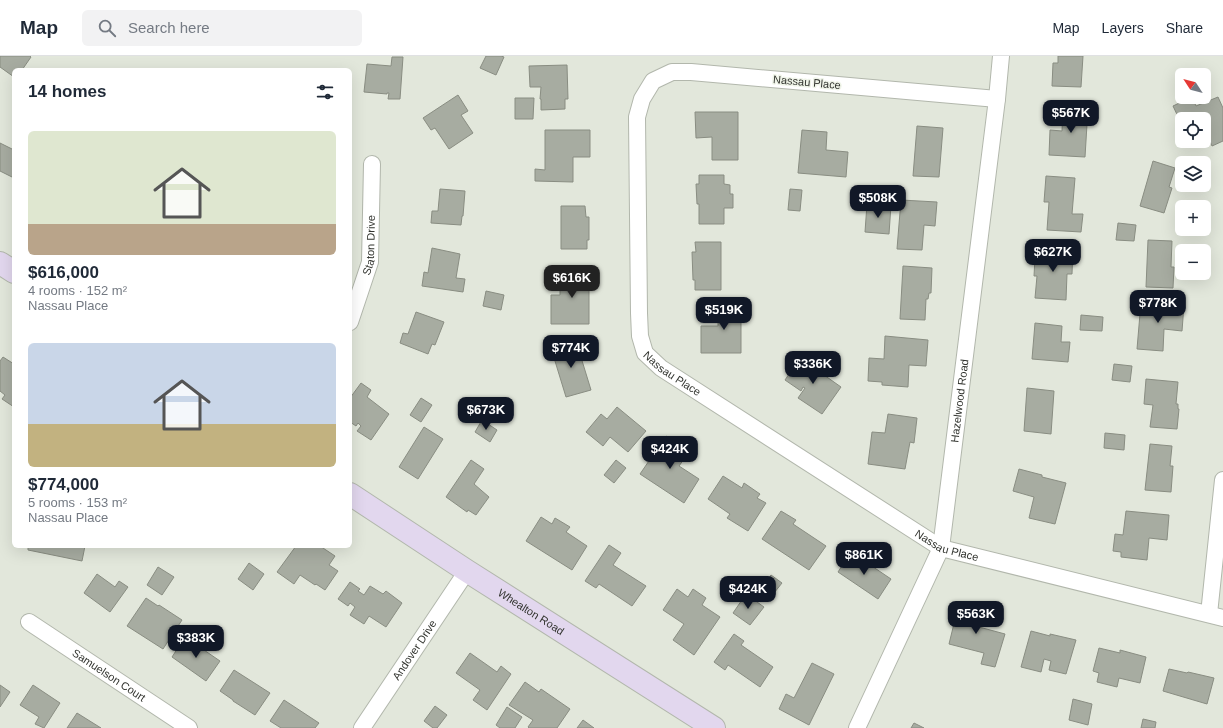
<!DOCTYPE html>
<meta charset="utf-8">
<style>
:root{--surface:#fff;--page:#f2f2f3;--text:#1f2937;--muted:#747a83;--line:#e0e1e3;--accent:#111827}
body{margin:0;font-family:Arial,sans-serif;background:var(--page);color:var(--text);height:100vh;display:flex;flex-direction:column;font-size:15px;white-space:nowrap}
*{box-sizing:border-box;margin:0}
p{font-size:13px;color:var(--muted)}
.icon{flex:none;width:22px;height:22px;fill:none;stroke:currentColor;stroke-width:2;stroke-linecap:round;stroke-linejoin:round}
.map{position:relative;flex:1;overflow:hidden}
.panel{position:absolute;left:12px;top:12px;width:340px;height:480px;display:flex;flex-direction:column;background:var(--surface);border-radius:6px;box-shadow:0 4px 16px #0002}
.panel>*{flex:none}
.needle{width:26px;rotate:306deg}
.controls{position:absolute;left:1175px;top:12px;display:grid;gap:8px}
.controls a{display:grid;place-items:center;width:36px;height:36px;border-radius:6px;background:var(--surface);box-shadow:0 4px 16px #0002;font-size:20px}
.price{position:absolute;translate:-50% -34px;padding:0 9px;border-radius:8px;background:var(--accent);color:#fff;font-size:13px;line-height:26px;filter:drop-shadow(0 1px 2px #0008)}
.price::after{content:'';position:absolute;left:50%;top:24px;width:12px;height:9px;margin-left:-6px;background:inherit;clip-path:polygon(0 0,100% 0,50% 100%)}
.price.current{background:#222;color:#fff}
ul{padding:0;list-style:none}
li{display:grid;align-content:center;gap:8px;height:212px;padding:0 16px}
li span{display:grid;place-items:center;height:124px;border-radius:6px;color:#555}
li>.icon{margin-inline-start:auto}
span .icon{width:72px;height:72px;fill:#fffc;stroke-width:1}
li b{font-size:17px}
h2{display:flex;justify-content:space-between;align-items:center;height:48px;padding:0 16px;font-size:17px}
header{display:flex;align-items:center;gap:24px;box-sizing:border-box;height:56px;padding:0 20px;background:var(--surface);border-bottom:1px solid var(--line)}
header strong{font-size:19px}
nav{display:flex;gap:22px;margin-inline-start:auto;font-size:14px}
.search{width:280px;height:36px;background:var(--page);display:flex;align-items:center;gap:10px;box-sizing:border-box;padding:0 14px;border-radius:6px;color:var(--muted);font-size:15px}
.map>svg:first-child{display:block}
.building{fill:#a7aca1;stroke:#898d82}
.lines{fill:none;stroke-linecap:round;stroke-linejoin:round}
.street-casing{stroke:#b2b7ac;stroke-width:18}
.secondary-casing{stroke:#b2b7ac;stroke-width:24}
.street{stroke:#fff;stroke-width:16}
.secondary{stroke:#e2d7ee;stroke-width:22}
.labels{text-anchor:middle;stroke-width:3;stroke-linejoin:round;paint-order:stroke}
.street-label{font-size:11px;fill:#32342f;stroke:#eff4e8}
</style>
<header>
<strong>Map</strong>
<div class="search"><svg class="icon" aria-label="search" viewBox="0 0 24 24"><circle cx="10" cy="10" r="6"/><path d="M15 15l6 6"/></svg>Search here</div>
<nav><a>Map</a><a>Layers</a><a>Share</a></nav>
</header>
<div class="map">
<svg width="1223" height="672" viewBox="0 0 1223 672">
<rect width="100%" height="100%" fill="#e2e7db"/>
<!-- building -->
<path class="building" d="M0 0H30L31 1 22 14H14V21L0 11Z
M486 0H501L504 1 496 19 480 12Z
M1058 0H1083L1081 31 1052 30 1053 7H1058Z
M392 1H403L400 43H388L389 37H387V38L364 36 367 8 391 10Z
M567 9 568 43H565V53L541 54V43H540L541 31H530L529 10Z
M458 39 468 55 461 59 473 77 449 93 435 72 431 74 423 62Z
M1192 41 1196 50 1218 41 1223 52V85L1212 90 1204 72V63H1182V69L1173 50Z
M515 42H534L533 63H515Z
M1063 50 1088 52 1085 101 1049 99 1050 74 1062 75Z
M695 56H738V104H712V81L696 82Z
M917 70 943 72 939 121 913 120Z
M545 74H590V101H573V126L535 125V113L545 114Z
M802 74 827 76 826 94 848 96 846 121 798 117Z
M0 87 14 94V122L0 115Z
M1153 105 1175 112 1169 131 1172 132 1164 157 1140 150Z
M699 119H724V128L730 129V138H733V152H724V168H699V148H697L696 128H699Z
M1046 120 1075 122 1072 158H1083L1081 176 1047 174 1049 146H1044Z
M440 133 465 135 463 160H462L461 169 431 167 432 155H438Z
M790 133 802 134 800 155 788 154Z
M901 144 937 146 935 170 924 169 922 194 897 193Z
M867 148 891 149 889 178 865 176Z
M561 150H585L586 161H589V184H587V193H561Z
M1118 167 1136 169 1134 185 1116 184Z
M1148 184 1172 185 1171 211H1174L1173 232 1146 231Z
M695 186H721V234H695V224H693L692 196H696Z
M432 192 460 198 456 222 465 223 463 236 422 230 424 216 428 217Z
M1039 192 1073 193 1072 218H1067L1066 244 1035 242 1037 220H1034L1035 202H1038Z
M903 210 932 212 931 237H929L928 243H926L925 264 900 263Z
M560 215H589V268H551V239H560Z
M486 235 504 239 501 254 483 250Z
M1141 246 1184 249 1182 275 1164 273 1163 295 1137 293Z
M718 247H741V297H701V270H718Z
M416 256 444 266 435 289 432 288 428 298 400 287 403 277 408 278Z
M1081 259 1103 261 1102 275 1080 274Z
M1035 267 1062 270 1061 286H1070L1068 306 1032 303Z
M885 280 928 284 926 310 909 309 908 331 882 329V326L868 325 869 302 884 303Z
M576 285 591 334 566 341 551 292Z
M3 301 14 308V351L2 343 5 339 0 335V305Z
M799 303 811 311 816 304 829 312 824 319 841 331 822 358 798 342 805 332 803 331 801 335 785 324Z
M1114 308 1132 310 1130 326 1112 324Z
M1146 323 1178 326 1176 348H1178V353H1179L1177 373 1150 371 1153 349 1144 348Z
M361 327 371 334 367 341 389 358 371 384 357 375 361 370 358 367 356 370 350 366V342Z
M1027 332 1054 335 1051 378 1024 375Z
M421 342 432 349 421 366 410 359Z
M617 351 646 375 628 396 610 381 603 390 586 376 601 358 607 363Z
M888 358 917 362 914 387 910 386 905 413 868 408 872 376 885 377Z
M482 364 497 374 490 386 475 376Z
M424 371 443 383 418 423 399 411Z
M1105 377 1125 379 1124 394 1104 392Z
M666 380 689 396 679 410 699 423 684 447 640 418Z
M1150 388 1172 390 1170 410H1173L1171 436 1145 434Z
M471 404 484 413 474 428 489 441 476 459 468 454 467 456 446 441Z
M616 404 626 412 614 427 604 419Z
M1019 413 1042 419V421L1066 427 1055 468 1029 462 1034 441 1013 435Z
M723 420 742 432 744 427 760 438 757 442 766 447 748 475 727 462 730 458 708 443Z
M781 455 796 464 793 468 826 490 809 514 762 483Z
M1126 455 1169 459 1167 484 1149 482 1147 504 1121 501V496L1113 495 1115 478 1123 479Z
M541 461 552 468 555 462 570 471 566 476 587 490 572 514 526 485Z
M609 489 621 497 613 509 646 530 632 550 599 528 596 532 585 525Z
M28 490H85L82 505 28 494Z
M296 490H320L335 500 329 509 338 515 325 534 316 528 315 529 300 519 294 528 277 516Z
M851 496 891 523 878 543 838 516Z
M249 507 264 518 253 534 238 523Z
M158 511 174 521 162 539 147 529Z
M97 518 115 531 119 525 128 531 110 556 84 537Z
M771 519 782 527 770 542 759 535Z
M350 526 360 533 358 535 364 539 370 530 383 538 386 535 402 547 386 571 369 560 364 568 350 559 355 551 350 547 348 550 338 543Z
M677 533 688 541 693 533 706 542 702 549 720 561 694 599 673 584 684 568 663 554Z
M746 538 764 551 750 569 733 557Z
M146 542 158 550 159 549 182 564 163 593 127 570Z
M959 547 983 553 979 571 1005 578 995 611 981 608 984 597 949 588Z
M1031 575 1050 580V578L1076 584 1066 618 1049 614 1051 605 1044 603 1041 616 1021 611Z
M734 578 744 585 741 589 773 611 760 631 728 609 725 614 714 606Z
M185 581 220 605 206 625 172 601Z
M1099 592 1120 597V594L1146 601 1140 627 1119 622 1117 631 1097 626 1099 617 1093 615Z
M470 597 497 616 501 610 511 618 487 654 473 644 480 634 456 617Z
M812 607 834 618 809 669 779 653 786 638 794 642Z
M1169 613 1187 617 1188 616 1214 622 1207 648 1163 635Z
M234 614 270 637 255 659 233 645V644L220 635Z
M525 626 539 636 541 633 570 653 557 672H529L528 671 533 664 509 649Z
M0 629 10 636 0 651Z
M33 629 60 647 44 672 35 668 39 661 20 649Z
M1073 643 1092 648 1088 669 1069 664Z
M284 644 319 667 315 672H281L270 665Z
M435 650 447 659 437 672H433L424 665Z
M507 651 522 661 515 672H500L496 669Z
M77 657 101 672H67Z
M1143 663 1156 666 1155 672H1141Z
M583 664 594 672H577Z
M914 667 924 672H911Z"/>
<g class="lines">
<defs>
<g id="street">
<path id="s1" d="M997 43 691 16H672L653 25 642 43 637 61 639 257 640 280 645 297 661 312 941 492 1223 562"/>
<path id="s2" d="M350 266 370 206 372 108"/>
<path d="M1209 558 1223 424"/>
<path id="s3" d="M29 566 189 672"/>
<path id="s4" d="M362 672 467 515"/>
<path id="s5" d="M857 672 941 492 997 43 1001 0"/>
</g>
<g id="secondary">
<path d="M0 207 14 216"/>
<path id="s6" d="M350 438 467 515 714 672"/>
</g>
</defs>
<!-- street casing -->
<use href="#street" class="street-casing"/>
<!-- secondary casing -->
<use href="#secondary" class="secondary-casing"/>
<!-- street -->
<use href="#street" class="street"/>
<!-- secondary -->
<use href="#secondary" class="secondary"/>
</g>
<g class="labels">
<!-- street labels -->
<g class="street-label">
<text transform="translate(807 26) rotate(5)" y="4">Nassau Place</text>
<text dy="4" stroke="none"><textPath href="#s2" startOffset="80">Staton Drive</textPath></text>
<text dy="4" stroke="none"><textPath href="#s1" startOffset="658">Nassau Place</textPath></text>
<text dy="4" stroke="none"><textPath href="#s5" startOffset="347">Hazelwood Road</textPath></text>
<text dy="4" stroke="none"><textPath href="#s1" startOffset="983">Nassau Place</textPath></text>
<text dy="4" stroke="none"><textPath href="#s6" startOffset="216">Whealton Road</textPath></text>
<text dy="4" stroke="none"><textPath href="#s4" startOffset="94">Andover Drive</textPath></text>
<text dy="4" stroke="none"><textPath href="#s3" startOffset="96">Samuelson Court</textPath></text>
</g>
</g>
</svg>
<div class="controls">
<a><svg class="needle" viewBox="-14 -14 28 28"><path d="M0-13l5 13h-10z" fill="#e53935"/><path d="M0 13l5-13h-10z" fill="#747a83"/></svg></a>
<a><svg class="icon" aria-label="locate" viewBox="0 0 24 24"><circle cx="12" cy="12" r="6"/><path d="M12 2v4M12 18v4M2 12h4M18 12h4"/></svg></a>
<a><svg class="icon" aria-label="layers" viewBox="0 0 24 24"><path d="M12 4l9 5-9 5-9-5zM3 14l9 5 9-5"/></svg></a>
<a>+</a>
<a>−</a>
</div>
<b class="price" style="left:1071px;top:78px">$567K</b>
<b class="price" style="left:878px;top:163px">$508K</b>
<b class="price" style="left:1053px;top:217px">$627K</b>
<b class="price current" style="left:572px;top:243px">$616K</b>
<b class="price" style="left:1158px;top:268px">$778K</b>
<b class="price" style="left:724px;top:275px">$519K</b>
<b class="price" style="left:571px;top:313px">$774K</b>
<b class="price" style="left:813px;top:329px">$336K</b>
<b class="price" style="left:486px;top:375px">$673K</b>
<b class="price" style="left:670px;top:414px">$424K</b>
<b class="price" style="left:864px;top:520px">$861K</b>
<b class="price" style="left:748px;top:554px">$424K</b>
<b class="price" style="left:976px;top:579px">$563K</b>
<b class="price" style="left:196px;top:603px">$383K</b>
<section class="panel">
<h2>14 homes<svg class="icon" aria-label="filters" viewBox="0 0 24 24"><path d="M4 7h16M4 17h16"/><circle cx="9" cy="7" r="2"/><circle cx="15" cy="17" r="2"/></svg></h2>
<ul>
<li><span style="background:linear-gradient(#dfe7d0 75%,#b9a48a 0)"><svg class="icon" aria-label="home" viewBox="0 0 24 24"><path d="M3 11l9-7 9 7M6 9v11h12V9"/></svg></span><div><b>$616,000</b><p>4 rooms · 152 m²</p><p>Nassau Place</p></div></li>
<li><span style="background:linear-gradient(#c9d6e8 65%,#c2b280 0)"><svg class="icon" aria-label="home" viewBox="0 0 24 24"><path d="M3 11l9-7 9 7M6 9v11h12V9"/></svg></span><div><b>$774,000</b><p>5 rooms · 153 m²</p><p>Nassau Place</p></div></li>
</ul>
</section>
</div>
